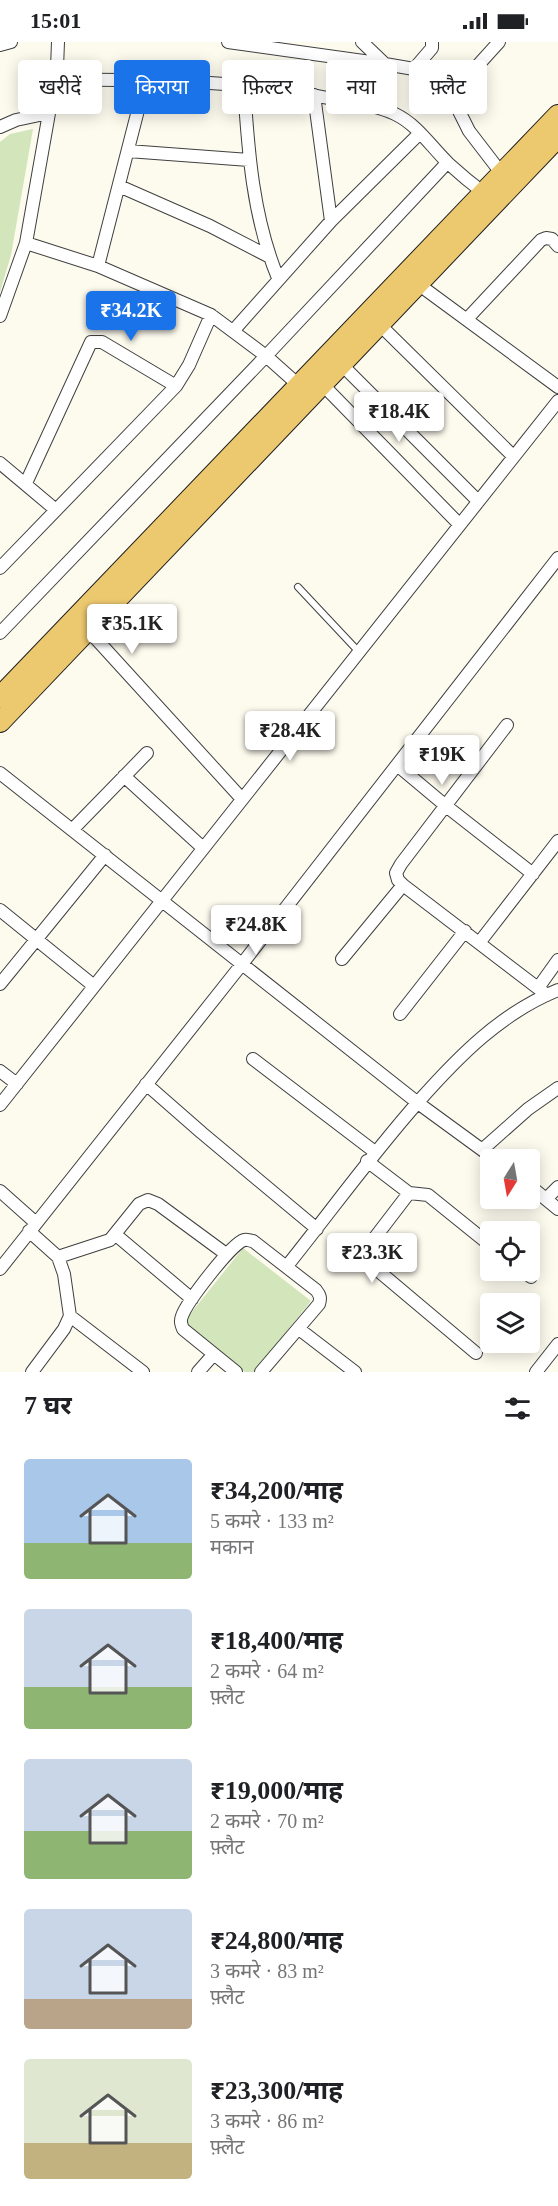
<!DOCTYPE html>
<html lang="hi">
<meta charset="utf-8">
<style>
:root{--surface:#fff;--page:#f6f6f6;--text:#202124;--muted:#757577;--accent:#1a73e8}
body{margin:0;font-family:"Times New Roman","Noto Sans Devanagari",serif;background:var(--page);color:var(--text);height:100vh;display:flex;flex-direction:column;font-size:22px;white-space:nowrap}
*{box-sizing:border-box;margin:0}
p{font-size:20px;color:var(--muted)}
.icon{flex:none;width:33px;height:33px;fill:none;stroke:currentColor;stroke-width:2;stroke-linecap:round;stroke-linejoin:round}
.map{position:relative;height:1330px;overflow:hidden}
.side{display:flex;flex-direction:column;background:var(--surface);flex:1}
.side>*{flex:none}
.hud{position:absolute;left:18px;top:18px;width:522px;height:54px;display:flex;gap:12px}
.needle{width:39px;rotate:191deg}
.fabs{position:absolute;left:480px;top:1107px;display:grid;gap:12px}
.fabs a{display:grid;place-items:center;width:60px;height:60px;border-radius:6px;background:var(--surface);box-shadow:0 3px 15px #0003;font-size:30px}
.price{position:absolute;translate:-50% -51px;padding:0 14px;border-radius:6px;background:#fff;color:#222;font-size:20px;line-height:39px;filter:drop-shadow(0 2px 3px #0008)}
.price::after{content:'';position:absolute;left:50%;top:36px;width:18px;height:14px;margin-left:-9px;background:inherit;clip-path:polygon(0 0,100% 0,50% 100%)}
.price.active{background:var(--accent);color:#fff}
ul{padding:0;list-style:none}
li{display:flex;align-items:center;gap:18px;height:150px;padding:0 24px}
li span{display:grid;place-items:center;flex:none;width:168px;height:120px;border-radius:6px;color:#555}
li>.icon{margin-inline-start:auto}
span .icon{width:72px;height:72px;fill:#fffc;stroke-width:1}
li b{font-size:26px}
h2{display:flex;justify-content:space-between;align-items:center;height:72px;padding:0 24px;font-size:26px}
.tag{padding:0 21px;border-radius:6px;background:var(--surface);box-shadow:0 3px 15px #0003;font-size:21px;line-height:54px}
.tag.active{background:var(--accent);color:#fff}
.status{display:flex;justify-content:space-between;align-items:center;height:42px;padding:0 30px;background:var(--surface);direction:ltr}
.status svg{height:16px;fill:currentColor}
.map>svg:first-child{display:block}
.grass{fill:#d2e5bb}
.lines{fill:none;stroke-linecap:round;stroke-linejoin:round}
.service-casing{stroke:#404040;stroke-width:8}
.minor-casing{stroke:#404040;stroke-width:14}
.primary-casing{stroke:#1e1e1e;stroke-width:22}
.service{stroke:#fff;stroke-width:6}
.minor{stroke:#fff;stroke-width:12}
.primary{stroke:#ecc86f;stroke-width:20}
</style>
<div class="status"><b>15:01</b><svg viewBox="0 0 49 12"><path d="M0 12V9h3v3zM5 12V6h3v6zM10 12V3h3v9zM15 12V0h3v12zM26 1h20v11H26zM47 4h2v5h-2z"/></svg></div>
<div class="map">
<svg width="558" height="1330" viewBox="0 0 558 1330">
<rect width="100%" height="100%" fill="#fdfaee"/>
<!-- grass -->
<path class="grass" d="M33 87 11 213 0 250V100L10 92Z
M243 1206 311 1259 254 1330H245L183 1281Z"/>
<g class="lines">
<defs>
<path id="service" d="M298 545 359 610"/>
<path id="minor" d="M228 0 385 22 414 27 432 33 443 41 451 53 469 89 502 132
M362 0 385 22
M0 3 11 0
M414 27 432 6V0
M55 38C148 37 242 38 333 57 354 61 376 63 395 72 418 83 431 105 449 122 460 132 472 142 484 151
M244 44C248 109 253 176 278 236
M314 53 331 179
M451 53 499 0
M0 85 16 78 49 71
M128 109 249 118
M119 144 210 184 268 214
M26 201 98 224 211 273 266 314 303 347
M98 224 146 37
M414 239 558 345
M0 274 26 201 57 26 58 0
M467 277 541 198 546 196 552 197 558 204
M379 282 513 414
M234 288 331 179 420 91
M341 322 478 459
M322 342 459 482
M0 421 56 468
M26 441 91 300H102L176 344
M0 526 176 344 189 323 211 273
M88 588 242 757
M0 591 266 314 447 121
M507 683 401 822 396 831 398 838 403 843 547 953
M397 723 446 764 533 832
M0 731 418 1061 496 1118
M124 734 203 806
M72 788 147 711
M0 868 94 944
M479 901 558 799
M342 917 403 843
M0 942 105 813
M538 946 558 918
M400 972 465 889
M253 1017 375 1110
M0 1029 17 1042
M146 1042 202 1091 317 1187
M0 1063 558 359
M483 1107 528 1067 558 1046
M367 1119 409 1151 428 1153 490 1203
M530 1144 558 1167
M0 1149 36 1181
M409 1151 370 1202 366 1215 369 1221 476 1311
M546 1157 558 1145
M29 1189 58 1215 64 1232 70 1274 64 1287 32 1330
M116 1193 192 1257
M58 1215 110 1198 139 1162 148 1158 158 1162 226 1212
M287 1224C331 1169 372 1112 419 1059 459 1014 501 971 558 948
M0 1227 242 922 558 516
M523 1228 531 1235
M70 1274 143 1330
M299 1287 355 1330
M198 1330 213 1313
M236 1330 183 1287C181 1282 180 1279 182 1274 187 1260 231 1202 244 1198 247 1197 250 1199 253 1199L316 1248C320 1253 321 1256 319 1262L261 1330
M536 1330 558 1302"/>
<path id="primary" d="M0 655 558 73
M0 680 558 95"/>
</defs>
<!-- service casing -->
<use href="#service" class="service-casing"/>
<!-- minor casing -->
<use href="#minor" class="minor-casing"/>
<!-- primary casing -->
<use href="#primary" class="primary-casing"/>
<!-- service -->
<use href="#service" class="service"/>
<!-- minor -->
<use href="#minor" class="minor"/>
<!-- primary -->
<use href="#primary" class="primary"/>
</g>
</svg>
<div class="fabs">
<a><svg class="needle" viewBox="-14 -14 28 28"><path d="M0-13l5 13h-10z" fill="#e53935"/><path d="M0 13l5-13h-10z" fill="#757577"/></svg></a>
<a><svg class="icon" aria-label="locate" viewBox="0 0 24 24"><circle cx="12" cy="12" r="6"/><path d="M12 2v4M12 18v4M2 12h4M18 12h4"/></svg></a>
<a><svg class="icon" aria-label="layers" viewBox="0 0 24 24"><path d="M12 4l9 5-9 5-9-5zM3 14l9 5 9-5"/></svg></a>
</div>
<b class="price active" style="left:131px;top:300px">₹34.2K</b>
<b class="price" style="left:399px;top:401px">₹18.4K</b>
<b class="price" style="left:132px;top:613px">₹35.1K</b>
<b class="price" style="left:290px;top:720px">₹28.4K</b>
<b class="price" style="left:442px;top:744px">₹19K</b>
<b class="price" style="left:256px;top:914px">₹24.8K</b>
<b class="price" style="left:372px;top:1242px">₹23.3K</b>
<div class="hud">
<a class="tag">खरीदें</a>
<a class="tag active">किराया</a>
<a class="tag">फ़िल्टर</a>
<a class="tag">नया</a>
<a class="tag">फ़्लैट</a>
</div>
</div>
<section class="side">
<h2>7 घर<svg class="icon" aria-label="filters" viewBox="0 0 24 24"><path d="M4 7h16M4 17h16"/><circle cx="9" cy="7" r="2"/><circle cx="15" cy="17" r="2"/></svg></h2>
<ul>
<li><span style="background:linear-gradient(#a9c7e8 70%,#8fb573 0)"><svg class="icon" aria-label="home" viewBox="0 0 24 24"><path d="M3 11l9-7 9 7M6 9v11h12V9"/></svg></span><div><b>₹34,200/माह</b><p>5 कमरे · 133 m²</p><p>मकान</p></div></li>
<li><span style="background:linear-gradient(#c9d6e8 65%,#8fb573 0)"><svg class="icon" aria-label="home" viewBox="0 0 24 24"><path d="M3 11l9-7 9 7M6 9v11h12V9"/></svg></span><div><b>₹18,400/माह</b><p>2 कमरे · 64 m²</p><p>फ़्लैट</p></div></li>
<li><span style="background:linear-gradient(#c9d6e8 60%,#8fb573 0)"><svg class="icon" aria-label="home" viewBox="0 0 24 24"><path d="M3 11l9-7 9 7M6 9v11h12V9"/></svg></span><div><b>₹19,000/माह</b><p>2 कमरे · 70 m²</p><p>फ़्लैट</p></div></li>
<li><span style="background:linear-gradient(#c9d6e8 75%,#b9a48a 0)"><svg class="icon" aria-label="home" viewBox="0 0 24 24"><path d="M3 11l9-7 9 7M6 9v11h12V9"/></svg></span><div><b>₹24,800/माह</b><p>3 कमरे · 83 m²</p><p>फ़्लैट</p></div></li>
<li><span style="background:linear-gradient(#dfe7d0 70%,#c2b280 0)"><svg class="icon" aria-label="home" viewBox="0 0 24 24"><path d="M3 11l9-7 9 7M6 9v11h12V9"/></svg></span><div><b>₹23,300/माह</b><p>3 कमरे · 86 m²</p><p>फ़्लैट</p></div></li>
</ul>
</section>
